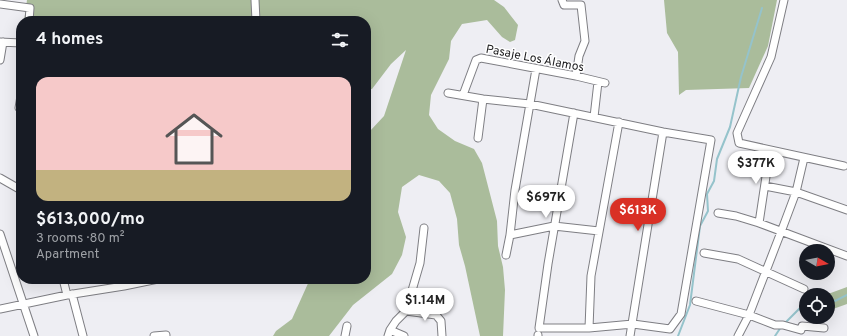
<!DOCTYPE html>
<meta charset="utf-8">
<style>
:root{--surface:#171b24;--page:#242831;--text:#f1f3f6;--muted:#9ea1a6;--accent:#d93025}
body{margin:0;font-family:Overpass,sans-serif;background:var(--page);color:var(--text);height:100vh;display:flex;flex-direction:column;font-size:15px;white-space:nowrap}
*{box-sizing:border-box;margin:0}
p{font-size:13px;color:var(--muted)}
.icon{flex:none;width:22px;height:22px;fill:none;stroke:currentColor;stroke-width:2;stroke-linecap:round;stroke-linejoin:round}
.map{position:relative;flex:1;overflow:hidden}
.drawer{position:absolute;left:16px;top:16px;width:355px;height:268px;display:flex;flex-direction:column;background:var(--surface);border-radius:16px;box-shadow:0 4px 16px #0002}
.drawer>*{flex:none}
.needle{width:26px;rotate:99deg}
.controls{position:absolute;left:799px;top:244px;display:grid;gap:8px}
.controls a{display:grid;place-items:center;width:36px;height:36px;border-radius:50%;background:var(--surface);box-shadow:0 4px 16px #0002;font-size:20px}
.price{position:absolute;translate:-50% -34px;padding:0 9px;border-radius:14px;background:#fff;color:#222;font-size:13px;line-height:26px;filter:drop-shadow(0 1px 2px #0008)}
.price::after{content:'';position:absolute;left:50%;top:24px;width:12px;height:9px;margin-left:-6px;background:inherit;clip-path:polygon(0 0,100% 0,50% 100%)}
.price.active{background:var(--accent);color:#fff}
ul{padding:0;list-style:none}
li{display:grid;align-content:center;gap:8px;height:212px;padding:0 20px}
li span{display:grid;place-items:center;height:124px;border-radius:12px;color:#555}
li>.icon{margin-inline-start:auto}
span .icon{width:72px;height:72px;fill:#fffc;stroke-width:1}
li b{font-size:17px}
h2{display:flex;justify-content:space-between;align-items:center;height:48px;padding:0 20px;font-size:17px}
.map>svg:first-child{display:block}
.forest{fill:#aabc9b}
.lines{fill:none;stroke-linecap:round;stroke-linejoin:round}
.stream{stroke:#95c3cb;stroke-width:2}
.minor-casing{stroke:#7e7e83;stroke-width:9}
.minor{stroke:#fff;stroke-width:7}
.labels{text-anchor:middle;stroke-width:3;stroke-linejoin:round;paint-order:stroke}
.street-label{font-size:12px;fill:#1a1a1c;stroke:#fff}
</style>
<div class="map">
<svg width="847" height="336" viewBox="0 0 847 336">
<rect width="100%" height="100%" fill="#eeeef3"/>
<!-- forest -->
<path class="forest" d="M27 0H494L504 7 518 25 515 40 510 42 502 37 487 20 462 24 451 41 449 59 431 95 429 115 438 129 455 141 474 149 482 163 497 221 498 246 503 267 505 290 503 336H480L465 266 459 245 457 219 450 193 439 181 419 175 402 187 398 212 406 237 402 255 392 274 353 305 329 336H273L276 331 292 319 310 279H366V138L370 131 384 116 406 50 391 64 372 89 366 90V21H24Z
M664 0H777L768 46 749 88 686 90 679 95 678 52 667 33Z
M847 287V304L833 309 828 308V295H808L818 292 828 294Z"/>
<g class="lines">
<!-- stream -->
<path class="stream" d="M828 300 835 301 847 295
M784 324 806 302
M678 336 690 305 700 226 708 211 707 194 714 181 717 159 730 127 741 77 762 8
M775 336 781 327"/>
<defs>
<path id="minor" d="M255 0 256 21
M562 0 564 5H581L585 41 579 56 576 76
M784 0 771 57 737 133 739 143 844 166
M0 4 30 8 29 21
M0 42 21 43
M0 60 3 42
M448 93 483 99 530 104 663 132 711 140 681 314 670 329 633 324 589 328H539L548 264 574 113
M463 95 476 60 481 58 576 76 605 83
M21 96 19 108 21 109
M594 117 598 82
M478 138 483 99
M0 178 21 190
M765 186 796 192 847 210
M718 213 736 216 759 223 847 256
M759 223 770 150
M0 234 34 336
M510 235 554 226 599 231
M704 253 738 259 804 289
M506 255 510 235 515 190 536 69
M63 279 67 295
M72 294 83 336
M696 301 749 315 775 325H783L801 330 802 326 824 328
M0 309 67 295 124 286 158 279
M406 311 436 315 441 321 442 336
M589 328 591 276 619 122
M390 330 404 336
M154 336 166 335
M345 336 347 326
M388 336 390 330 396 321 406 311 420 263 424 228
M538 336V335
M630 336 663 132
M738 336 749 315 781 232 796 192 804 158"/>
</defs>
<!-- minor casing -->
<use href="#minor" class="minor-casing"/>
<!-- minor -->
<use href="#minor" class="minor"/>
</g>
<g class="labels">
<!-- street labels -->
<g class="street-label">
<text transform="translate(535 58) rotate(11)" y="4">Pasaje Los Álamos</text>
</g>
</g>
</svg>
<div class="controls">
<a><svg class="needle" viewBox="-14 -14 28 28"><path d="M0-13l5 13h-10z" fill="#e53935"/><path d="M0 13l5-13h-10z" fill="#9ea1a6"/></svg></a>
<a><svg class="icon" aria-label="locate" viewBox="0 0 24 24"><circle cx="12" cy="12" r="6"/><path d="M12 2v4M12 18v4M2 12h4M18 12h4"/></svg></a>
</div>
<b class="price" style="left:756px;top:185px">$377K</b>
<b class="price" style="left:546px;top:219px">$697K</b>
<b class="price active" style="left:638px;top:232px">$613K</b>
<b class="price" style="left:425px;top:322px">$1.14M</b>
<section class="drawer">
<h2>4 homes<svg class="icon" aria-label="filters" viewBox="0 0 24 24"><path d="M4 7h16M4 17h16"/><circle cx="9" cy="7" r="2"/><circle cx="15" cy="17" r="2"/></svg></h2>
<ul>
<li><span style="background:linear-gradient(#f6c9c9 75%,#c2b280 0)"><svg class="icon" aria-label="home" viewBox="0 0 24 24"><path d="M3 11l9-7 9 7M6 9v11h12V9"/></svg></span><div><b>$613,000/mo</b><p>3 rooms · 80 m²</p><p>Apartment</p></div></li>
</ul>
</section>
</div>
